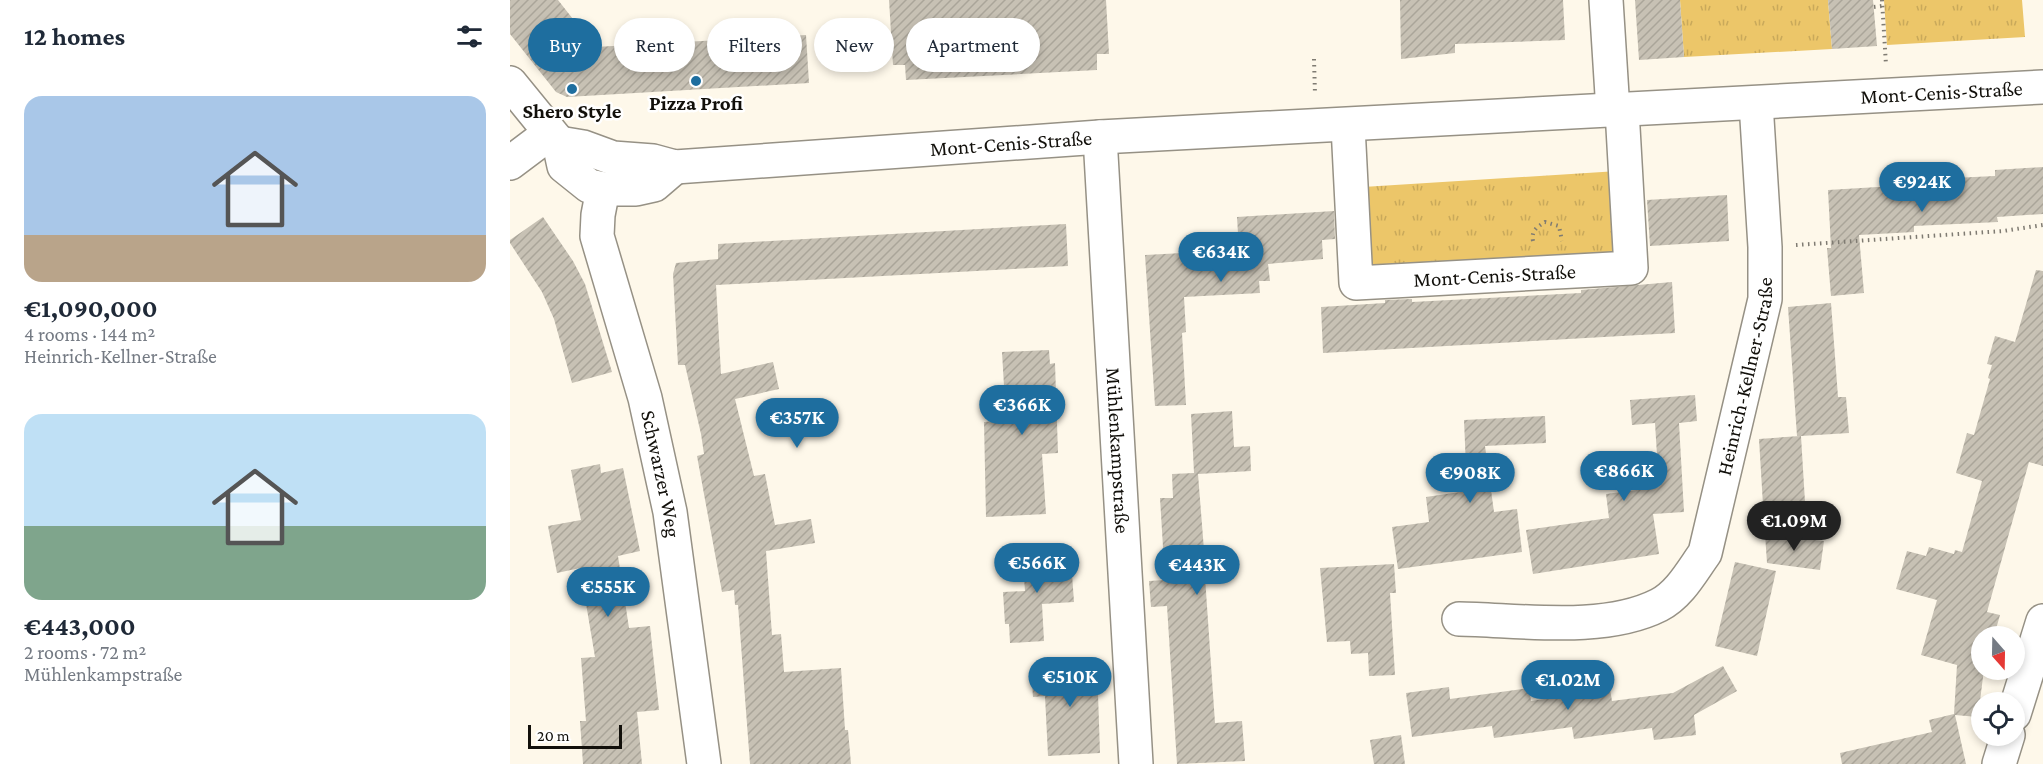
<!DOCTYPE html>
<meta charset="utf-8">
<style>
:root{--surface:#fff;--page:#f2f2f3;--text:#1f2937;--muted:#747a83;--accent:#1e6e9f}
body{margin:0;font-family:"Crimson Pro",serif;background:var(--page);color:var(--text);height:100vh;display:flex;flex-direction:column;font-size:22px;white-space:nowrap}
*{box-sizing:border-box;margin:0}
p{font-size:20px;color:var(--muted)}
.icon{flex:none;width:33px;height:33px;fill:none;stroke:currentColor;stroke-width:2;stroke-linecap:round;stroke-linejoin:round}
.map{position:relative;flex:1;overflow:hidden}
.panel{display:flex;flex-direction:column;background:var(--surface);width:510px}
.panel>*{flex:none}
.banner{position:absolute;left:18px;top:18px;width:570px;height:54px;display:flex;gap:12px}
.needle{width:39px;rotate:160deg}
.tools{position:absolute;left:1461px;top:626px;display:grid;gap:12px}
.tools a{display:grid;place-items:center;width:54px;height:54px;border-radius:50%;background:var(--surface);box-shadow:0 3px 9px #0003;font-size:30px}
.scale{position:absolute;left:18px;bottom:15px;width:94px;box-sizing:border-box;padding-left:6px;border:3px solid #12100b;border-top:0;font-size:16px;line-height:21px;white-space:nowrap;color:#12100b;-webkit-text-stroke:4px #fff;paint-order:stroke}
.price{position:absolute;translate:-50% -51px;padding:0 14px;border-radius:21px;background:var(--accent);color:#fff;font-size:20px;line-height:39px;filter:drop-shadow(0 2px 3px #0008)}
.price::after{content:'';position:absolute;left:50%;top:36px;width:18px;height:14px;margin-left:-9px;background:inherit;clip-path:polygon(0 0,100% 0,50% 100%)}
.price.active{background:#222;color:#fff}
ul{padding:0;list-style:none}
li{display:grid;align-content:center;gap:12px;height:318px;padding:0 24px}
li span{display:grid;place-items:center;height:186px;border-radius:18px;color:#555}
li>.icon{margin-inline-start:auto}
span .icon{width:108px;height:108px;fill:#fffc;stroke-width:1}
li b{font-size:26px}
h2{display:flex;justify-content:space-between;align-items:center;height:72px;padding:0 24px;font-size:26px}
.pill{padding:0 21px;border-radius:27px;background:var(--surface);box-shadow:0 3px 9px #0003;font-size:21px;line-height:54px}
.pill.active{background:var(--accent);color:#fff}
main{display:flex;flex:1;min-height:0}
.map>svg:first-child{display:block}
.grass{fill:url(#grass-tufts)}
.building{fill:url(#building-hatch)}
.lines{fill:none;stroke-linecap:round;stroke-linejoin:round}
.minor-casing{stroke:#969185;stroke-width:36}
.path{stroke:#7f7b72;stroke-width:4;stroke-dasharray:1.5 4.5;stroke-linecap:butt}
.minor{stroke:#fff;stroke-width:33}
.poi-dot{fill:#1e6e9f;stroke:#fff;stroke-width:2}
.labels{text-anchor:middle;stroke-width:5;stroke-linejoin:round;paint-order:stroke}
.street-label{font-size:21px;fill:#12100b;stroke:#fff}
.poi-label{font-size:21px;font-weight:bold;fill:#12100b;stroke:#fff}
</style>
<main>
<section class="panel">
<h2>12 homes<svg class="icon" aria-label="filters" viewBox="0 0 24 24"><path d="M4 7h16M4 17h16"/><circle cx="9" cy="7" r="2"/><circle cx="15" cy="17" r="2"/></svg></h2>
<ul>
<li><span style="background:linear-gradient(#a9c7e8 75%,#b9a48a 0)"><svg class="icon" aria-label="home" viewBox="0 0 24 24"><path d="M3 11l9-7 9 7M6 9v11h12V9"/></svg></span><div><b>€1,090,000</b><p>4 rooms · 144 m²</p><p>Heinrich-Kellner-Straße</p></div></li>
<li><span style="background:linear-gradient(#bfe0f5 60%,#7fa58c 0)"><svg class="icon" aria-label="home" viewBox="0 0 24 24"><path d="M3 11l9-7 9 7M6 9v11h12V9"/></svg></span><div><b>€443,000</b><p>2 rooms · 72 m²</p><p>Mühlenkampstraße</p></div></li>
</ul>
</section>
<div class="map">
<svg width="1533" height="764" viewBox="0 0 1533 764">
<defs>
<pattern id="grass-tufts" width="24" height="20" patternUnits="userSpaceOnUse" patternTransform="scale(1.5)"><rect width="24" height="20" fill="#ecc669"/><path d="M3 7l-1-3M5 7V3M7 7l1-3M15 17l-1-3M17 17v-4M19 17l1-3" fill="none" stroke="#c9a95a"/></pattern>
<pattern id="building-hatch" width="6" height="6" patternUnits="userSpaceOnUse" patternTransform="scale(1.5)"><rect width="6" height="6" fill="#c7c1b4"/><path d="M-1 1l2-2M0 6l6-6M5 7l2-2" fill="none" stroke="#aaa599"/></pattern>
</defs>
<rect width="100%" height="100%" fill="#fef8ea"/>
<!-- grass -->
<path class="grass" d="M1170 0H1318L1322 49 1174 57Z
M1374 0H1512L1515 37 1377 45Z
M1108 171V252L859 267 853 187Z"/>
<!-- building -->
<path class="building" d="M0 0H48L85 47 296 35 299 83 57 97 46 92 0 34Z
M379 0H596L599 54H587V70L396 80 395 65H383Z
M890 0H1053L1055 40 945 44V53L891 59Z
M1125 0H1170L1174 57 1129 60Z
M1318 0H1363L1367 46 1322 49Z
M1533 167V214L1487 217 1488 222 1404 226V232L1349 235 1354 293 1321 296 1317 248H1321L1318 190 1401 185V180L1485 176V170Z
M1217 195 1219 241 1140 246 1137 200Z
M824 211 825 239 812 240 813 259 758 264 760 281H749L750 293 674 297 676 332 672 333 676 405 645 406 635 255 729 250 727 217Z
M33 217 63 261 75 284 102 372 62 383 44 319 32 292 0 243V240Z
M556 224 558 266 206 285 211 374 263 362 269 389 225 399 244 476 255 474 265 525 301 519 305 543 256 551 262 635 271 634 274 672 331 668 335 730H338L341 764H240L228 605H225L224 590 212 592 187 456 194 454 191 434 175 365H168L163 274 166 263 208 259V244Z
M1526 270 1533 271V466L1519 462 1477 612 1490 615 1484 636H1472V669H1474L1468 717 1445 715 1456 764H1332L1330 753 1422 732 1419 720 1444 714 1447 665 1411 655 1427 600 1386 589 1397 551 1416 556 1419 547 1444 554 1445 550 1452 552 1472 481 1446 473 1457 433 1464 435 1480 379 1478 378 1482 365 1477 364 1485 336 1505 342Z
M1162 282 1165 333 813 353 811 307 875 303V300L902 299V302L1071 293V290Z
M1321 303 1328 397H1336L1339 433 1291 436 1295 502 1253 505 1249 439 1290 436H1287L1278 307Z
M539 350 540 364 545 363 548 453 532 454 536 514 476 517 474 422 496 420 492 352Z
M1185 395 1187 421 1169 423 1174 512 1143 514 1149 554 1023 574 1016 530 1099 518 1096 494 1149 487 1145 423 1122 425 1120 400Z
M722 411 724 447 740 446 741 471 688 474 694 550 723 549 725 575 695 577 705 723 732 721 735 761 667 764 657 606 641 607 639 581 655 580 650 498H663L662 474 684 473 681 414Z
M1035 416 1036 443 975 446 984 512 1007 509 1012 552 888 569 882 527 919 522 916 497 957 491 954 420Z
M90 464 91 473 113 468 130 551 108 556 119 628 140 626 149 710 127 712 132 764H73L70 721H76L71 658 85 657 70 568 47 573 38 526 71 520 61 470Z
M1255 534 1314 541 1310 570 1257 563Z
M544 545 546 561 561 560 564 602 532 604 534 641 500 643 499 624H495L493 592 515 591 513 563H518L517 547Z
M1225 562 1266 571 1247 656 1205 646Z
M884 564 886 593H880L885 675 859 676 858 653 841 654 840 641 817 642 810 568Z
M587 664 590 753 538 756 535 696 523 697 521 669Z
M1213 666 1227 691 1184 715 1186 735 1144 740 1142 728 1064 739 1062 727 984 738 982 726 902 737 896 693 939 687 940 699 1019 688 1021 701 1100 689 1102 701 1163 693Z
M891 735 895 764H864L860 740Z"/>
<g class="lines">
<defs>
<g id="minor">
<path d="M1096 0 1103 111"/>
<path d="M0 83 49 143 54 166 79 186 93 189H126L144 185 165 167"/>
<path id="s1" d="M838 126 846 283 1121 268 1112 110"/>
<path id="s2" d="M590 137 626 764"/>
<path id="s3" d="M49 143 73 147 103 158 143 161 165 167 590 137 1533 87"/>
<path d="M0 163 40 133"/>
<path id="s4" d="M93 189 88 215 87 236 135 398 160 512 194 764"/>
<path id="s5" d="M949 619C1010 620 1094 633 1149 605 1170 594 1182 571 1195 553L1255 299V247L1246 103"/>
<path d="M1504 714 1533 621"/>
<path d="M1489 764 1498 735"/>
</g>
</defs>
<!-- minor casing -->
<use href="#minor" class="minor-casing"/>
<!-- path -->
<path class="path" d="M1372 0 1376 65
M1364 7 1372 6
M804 59 805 94
M1023 241C1021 231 1027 227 1035 222L1049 226 1052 241
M1286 245 1493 231 1533 225"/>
<!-- minor -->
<use href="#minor" class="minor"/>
</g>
<!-- markers -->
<g class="poi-dot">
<circle cx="186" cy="81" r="6"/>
<circle cx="62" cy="89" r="6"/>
</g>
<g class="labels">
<!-- street labels -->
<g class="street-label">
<text dy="7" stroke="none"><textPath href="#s3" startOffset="1388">Mont-Cenis-Straße</textPath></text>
<text dy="7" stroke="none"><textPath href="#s3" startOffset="456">Mont-Cenis-Straße</textPath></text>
<text dy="7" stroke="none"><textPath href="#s1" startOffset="296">Mont-Cenis-Straße</textPath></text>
<text dy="7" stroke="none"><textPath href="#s5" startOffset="454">Heinrich-Kellner-Straße</textPath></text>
<text dy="7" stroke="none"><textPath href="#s2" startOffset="314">Mühlenkampstraße</textPath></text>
<text dy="7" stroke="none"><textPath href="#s4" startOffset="294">Schwarzer Weg</textPath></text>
</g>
<!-- poi labels -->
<g class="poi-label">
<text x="186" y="110">Pizza Profi</text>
<text x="62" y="118">Shero Style</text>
</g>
</g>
</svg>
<div class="tools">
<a><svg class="needle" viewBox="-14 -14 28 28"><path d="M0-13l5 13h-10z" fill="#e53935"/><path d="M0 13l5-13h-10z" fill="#747a83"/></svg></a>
<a><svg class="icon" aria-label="locate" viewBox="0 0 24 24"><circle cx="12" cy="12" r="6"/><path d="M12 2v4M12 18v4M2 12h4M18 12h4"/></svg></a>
</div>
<div class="scale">20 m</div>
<b class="price" style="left:1412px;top:213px">€924K</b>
<b class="price" style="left:711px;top:283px">€634K</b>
<b class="price" style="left:512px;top:436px">€366K</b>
<b class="price" style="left:287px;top:449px">€357K</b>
<b class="price" style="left:1114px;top:502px">€866K</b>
<b class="price" style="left:960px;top:504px">€908K</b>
<b class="price active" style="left:1284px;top:552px">€1.09M</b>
<b class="price" style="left:527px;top:594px">€566K</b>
<b class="price" style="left:687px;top:596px">€443K</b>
<b class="price" style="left:98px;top:618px">€555K</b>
<b class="price" style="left:560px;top:708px">€510K</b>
<b class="price" style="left:1058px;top:711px">€1.02M</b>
<div class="banner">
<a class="pill active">Buy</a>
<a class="pill">Rent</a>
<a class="pill">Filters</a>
<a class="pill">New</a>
<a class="pill">Apartment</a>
</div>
</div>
</main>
